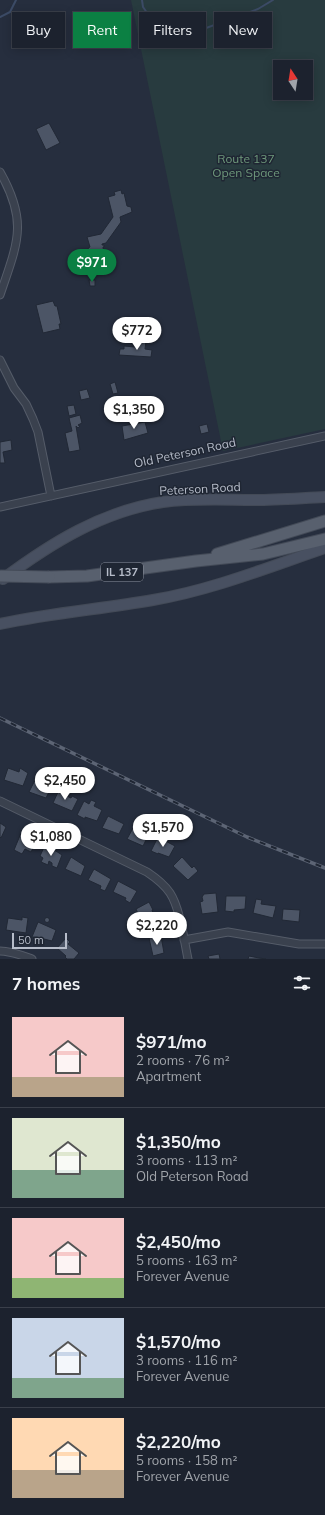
<!DOCTYPE html>
<meta charset="utf-8">
<style>
:root{--surface:#1c222e;--page:#252a36;--text:#f1f3f6;--muted:#a0a4aa;--line:#3a3f4a;--accent:#0b8043}
body{margin:0;font-family:Mulish,sans-serif;background:var(--page);color:var(--text);height:100vh;display:flex;flex-direction:column;font-size:15px;white-space:nowrap}
*{box-sizing:border-box;margin:0}
p{font-size:13px;color:var(--muted)}
.icon{flex:none;width:22px;height:22px;fill:none;stroke:currentColor;stroke-width:2;stroke-linecap:round;stroke-linejoin:round}
.map{position:relative;height:959px;overflow:hidden}
.drawer{display:flex;flex-direction:column;background:var(--surface);flex:1}
.drawer>*{flex:none}
.guide{position:absolute;left:12px;top:12px;width:301px;height:36px;display:flex;gap:8px}
.needle{width:26px;rotate:348deg}
.controls{position:absolute;left:273px;top:60px;display:grid;gap:8px}
.controls a{display:grid;place-items:center;width:40px;height:40px;border-radius:0px;background:var(--surface);box-shadow:0 2px 10px #0003,0 0 0 1px var(--line);font-size:20px}
.scale{position:absolute;left:12px;bottom:10px;width:55px;box-sizing:border-box;padding-left:4px;border:2px solid #b6bcc9;border-top:0;font-size:11px;line-height:14px;white-space:nowrap;color:#b6bcc9;-webkit-text-stroke:3px #1f2633;paint-order:stroke}
.price{position:absolute;translate:-50% -34px;padding:0 9px;border-radius:14px;background:#fff;color:#222;font-size:13px;line-height:26px;filter:drop-shadow(0 1px 2px #0008)}
.price::after{content:'';position:absolute;left:50%;top:24px;width:12px;height:9px;margin-left:-6px;background:inherit;clip-path:polygon(0 0,100% 0,50% 100%)}
.price.active{background:var(--accent);color:#fff}
ul{padding:0;list-style:none}
li{display:flex;align-items:center;gap:12px;height:100px;padding:0 12px}
li+li{border-top:1px solid var(--line)}
li span{display:grid;place-items:center;flex:none;width:112px;height:80px;border-radius:0px;color:#555}
li>.icon{margin-inline-start:auto}
span .icon{width:48px;height:48px;fill:#fffc;stroke-width:1}
li b{font-size:17px}
h2{display:flex;justify-content:space-between;align-items:center;height:48px;padding:0 12px;font-size:17px}
.pill{padding:0 14px;border-radius:0px;background:var(--surface);box-shadow:0 2px 10px #0003,0 0 0 1px var(--line);font-size:14px;line-height:36px}
.pill.active{background:var(--accent);color:#fff}
.map>svg:first-child{display:block}
.green{fill:#283b3f;fill-rule:evenodd}
.lines{fill:none;stroke-linecap:round;stroke-linejoin:round}
.stream{stroke:#3c4b66;stroke-width:2}
.building{fill:#4c5566;stroke:#212835}
.street-casing{stroke:#555c69;stroke-width:9}
.secondary-casing{stroke:#434a57;stroke-width:12}
.primary-casing{stroke:#434a57;stroke-width:13}
.street{stroke:#3a414e;stroke-width:7}
.secondary{stroke:#485061;stroke-width:10}
.primary{stroke:#58606e;stroke-width:11}
.rail-casing{stroke:#5c6474;stroke-width:3.5}
.rail{stroke:#1f2633;stroke-width:2;stroke-dasharray:6;stroke-linecap:butt}
.primary-bridge-casing{stroke:#434a57;stroke-width:13;stroke-linecap:butt}
.primary-bridge{stroke:#58606e;stroke-width:11}
.labels{text-anchor:middle;stroke-width:3;stroke-linejoin:round;paint-order:stroke}
.shield{fill:#1f2633;stroke:#898f9c;stroke-width:1}
.shield-label{font-size:11px;font-weight:bold;fill:#b6bcc9}
.park-label{font-size:12px;fill:#6e987b;stroke:#1f2633}
.street-label{font-size:12px;fill:#b6bcc9;stroke:#1f2633}
</style>
<div class="map">
<svg width="325" height="959" viewBox="0 0 325 959">
<rect width="100%" height="100%" fill="#262e3e"/>
<!-- green -->
<path class="green" d="M131 0H325V429L223 451ZM280 67H306V93H280Z"/>
<g class="lines">
<!-- stream -->
<path class="stream" d="M142 0 143 7 150 17 174 34 187 35 258 9 273 0
M0 17 10 12 16 0"/>
</g>
<!-- building -->
<path class="building" d="M49 123 60 143 46 150 36 129Z
M121 190 122 194 124 193 127 206 131 207 132 212 120 217 121 222 106 243 102 244V245H104V247H103L104 254 92 256 91 250 89 251 88 248 90 247 87 237 101 234 113 217 108 197 115 195 114 192Z
M89 280H95V286H90Z
M53 301 55 306H57L61 324H59L60 329 43 333 36 305Z
M139 341H146L145 349 152 350 151 357 119 355 120 349H124V346L135 347V344H139Z
M115 382 118 393 113 394 110 384Z
M87 389 90 398 81 400 79 391Z
M74 405 76 414 69 416 67 406Z
M80 415 82 423 78 425 80 426 78 428 76 426 80 450 69 452 65 433 72 431 69 418Z
M145 422 148 433 124 440 122 426Z
M207 424 209 432 201 434 199 426Z
M11 440 12 450 3 452 5 463H0V442Z
M8 768 19 772 20 768 28 773 23 786 4 780Z
M35 780 51 788 46 798 29 792Z
M68 789 72 791 70 795 66 793Z
M58 792 71 798 72 796 78 799 72 811 53 803Z
M91 800 96 802 94 806 102 810 97 821 85 817V819L77 815 84 801 89 804Z
M108 816 124 824 119 834 102 828Z
M0 823 6 827 1 838 0 837Z
M133 828 148 836 143 846 127 839Z
M21 833 37 841 31 852 25 849 22 854 14 850Z
M158 837 175 846 169 857 158 853V854L151 851Z
M45 845 52 848 51 850 56 851 62 855 57 868 52 866V863L49 861 48 865 41 862 43 858 40 856Z
M71 857 85 866 81 876 65 869Z
M182 857 192 868 194 866 198 871 188 880 173 866Z
M94 869 111 879 105 891 100 889 101 886 88 880Z
M118 881 137 891 130 903 125 900 126 898 113 892Z
M216 893 218 912 202 914 200 902 203 901 202 897 204 894Z
M226 896H246L245 909 234 910V912L225 911Z
M256 899 262 900 261 904 276 906 273 918 253 913Z
M149 902 153 910H152L156 921 144 927 136 909Z
M283 909 300 910 299 922 282 920Z
M22 917 28 918 26 933 6 930 8 918 22 920Z
M44.5 920a2.5 2.5 0 1 1 5 0a2.5 2.5 0 1 1-5 0Z
M38 922 56 930 52 941 40 938V940L32 937Z
M161 936 164 953 153 956 149 938Z
M66 938 70 942 68 944 79 953 74 959H67L65 957 66 956 57 948Z
M219 954 220 959H209L208 956Z
M249 956 259 958 266 959H248Z"/>
<g class="lines">
<defs>
<path id="street" d="M0 172C29 223 17 244 0 295
M0 360 14 388 26 404 33 419 38 432 51 496
M0 507 325 436
M0 801 147 872C156 878 164 884 170 893 180 908 184 940 188 959
M184 940 228 932 299 944H325
M0 951C11 951 21 955 32 959"/>
<path id="secondary" d="M3 579C51 543 103 511 163 502 194 498 224 500 255 500 278 500 302 498 325 497
M0 624C51 613 102 609 153 600 212 590 269 567 325 548"/>
<path id="primary" d="M217 554 325 521
M49 577 87 576 196 561 263 554 325 539"/>
</defs>
<!-- street casing -->
<use href="#street" class="street-casing"/>
<!-- secondary casing -->
<use href="#secondary" class="secondary-casing"/>
<!-- primary casing -->
<use href="#primary" class="primary-casing"/>
<!-- street -->
<use href="#street" class="street"/>
<!-- secondary -->
<use href="#secondary" class="secondary"/>
<!-- primary -->
<use href="#primary" class="primary"/>
<defs>
<path id="rail" d="M0 718 247 837 325 868"/>
</defs>
<!-- rail casing -->
<use href="#rail" class="rail-casing"/>
<!-- rail -->
<use href="#rail" class="rail"/>
<defs>
<path id="primary-bridge" d="M0 576 49 577"/>
</defs>
<!-- primary-bridge casing -->
<use href="#primary-bridge" class="primary-bridge-casing"/>
<!-- primary-bridge -->
<use href="#primary-bridge" class="primary-bridge"/>
</g>
<g class="labels">
<!-- shield labels -->
<rect class="shield" x="101" y="563" width="42" height="18" rx="3"/>
<g class="shield-label">
<text x="122" y="576">IL 137</text>
</g>
<!-- park labels -->
<g class="park-label">
<text x="246" y="163">Route 137<tspan x="246" dy="14">Open Space</tspan></text>
</g>
<!-- street labels -->
<g class="street-label">
<text transform="translate(185 453) rotate(-12)" y="4">Old Peterson Road</text>
<text transform="translate(200 489) rotate(-3)" y="4">Peterson Road</text>
</g>
</g>
</svg>
<div class="controls">
<a><svg class="needle" viewBox="-14 -14 28 28"><path d="M0-13l5 13h-10z" fill="#e53935"/><path d="M0 13l5-13h-10z" fill="#a0a4aa"/></svg></a>
</div>
<div class="scale">50 m</div>
<b class="price active" style="left:92px;top:283px">$971</b>
<b class="price" style="left:137px;top:351px">$772</b>
<b class="price" style="left:134px;top:430px">$1,350</b>
<b class="price" style="left:65px;top:801px">$2,450</b>
<b class="price" style="left:163px;top:848px">$1,570</b>
<b class="price" style="left:51px;top:857px">$1,080</b>
<b class="price" style="left:157px;top:946px">$2,220</b>
<div class="guide">
<a class="pill">Buy</a>
<a class="pill active">Rent</a>
<a class="pill">Filters</a>
<a class="pill">New</a>
</div>
</div>
<section class="drawer">
<h2>7 homes<svg class="icon" aria-label="filters" viewBox="0 0 24 24"><path d="M4 7h16M4 17h16"/><circle cx="9" cy="7" r="2"/><circle cx="15" cy="17" r="2"/></svg></h2>
<ul>
<li><span style="background:linear-gradient(#f6c9c9 75%,#b9a48a 0)"><svg class="icon" aria-label="home" viewBox="0 0 24 24"><path d="M3 11l9-7 9 7M6 9v11h12V9"/></svg></span><div><b>$971/mo</b><p>2 rooms · 76 m²</p><p>Apartment</p></div></li>
<li><span style="background:linear-gradient(#dfe7d0 65%,#7fa58c 0)"><svg class="icon" aria-label="home" viewBox="0 0 24 24"><path d="M3 11l9-7 9 7M6 9v11h12V9"/></svg></span><div><b>$1,350/mo</b><p>3 rooms · 113 m²</p><p>Old Peterson Road</p></div></li>
<li><span style="background:linear-gradient(#f6c9c9 75%,#8fb573 0)"><svg class="icon" aria-label="home" viewBox="0 0 24 24"><path d="M3 11l9-7 9 7M6 9v11h12V9"/></svg></span><div><b>$2,450/mo</b><p>5 rooms · 163 m²</p><p>Forever Avenue</p></div></li>
<li><span style="background:linear-gradient(#c9d6e8 75%,#7fa58c 0)"><svg class="icon" aria-label="home" viewBox="0 0 24 24"><path d="M3 11l9-7 9 7M6 9v11h12V9"/></svg></span><div><b>$1,570/mo</b><p>3 rooms · 116 m²</p><p>Forever Avenue</p></div></li>
<li><span style="background:linear-gradient(#ffd9b3 65%,#b9a48a 0)"><svg class="icon" aria-label="home" viewBox="0 0 24 24"><path d="M3 11l9-7 9 7M6 9v11h12V9"/></svg></span><div><b>$2,220/mo</b><p>5 rooms · 158 m²</p><p>Forever Avenue</p></div></li>
</ul>
</section>
